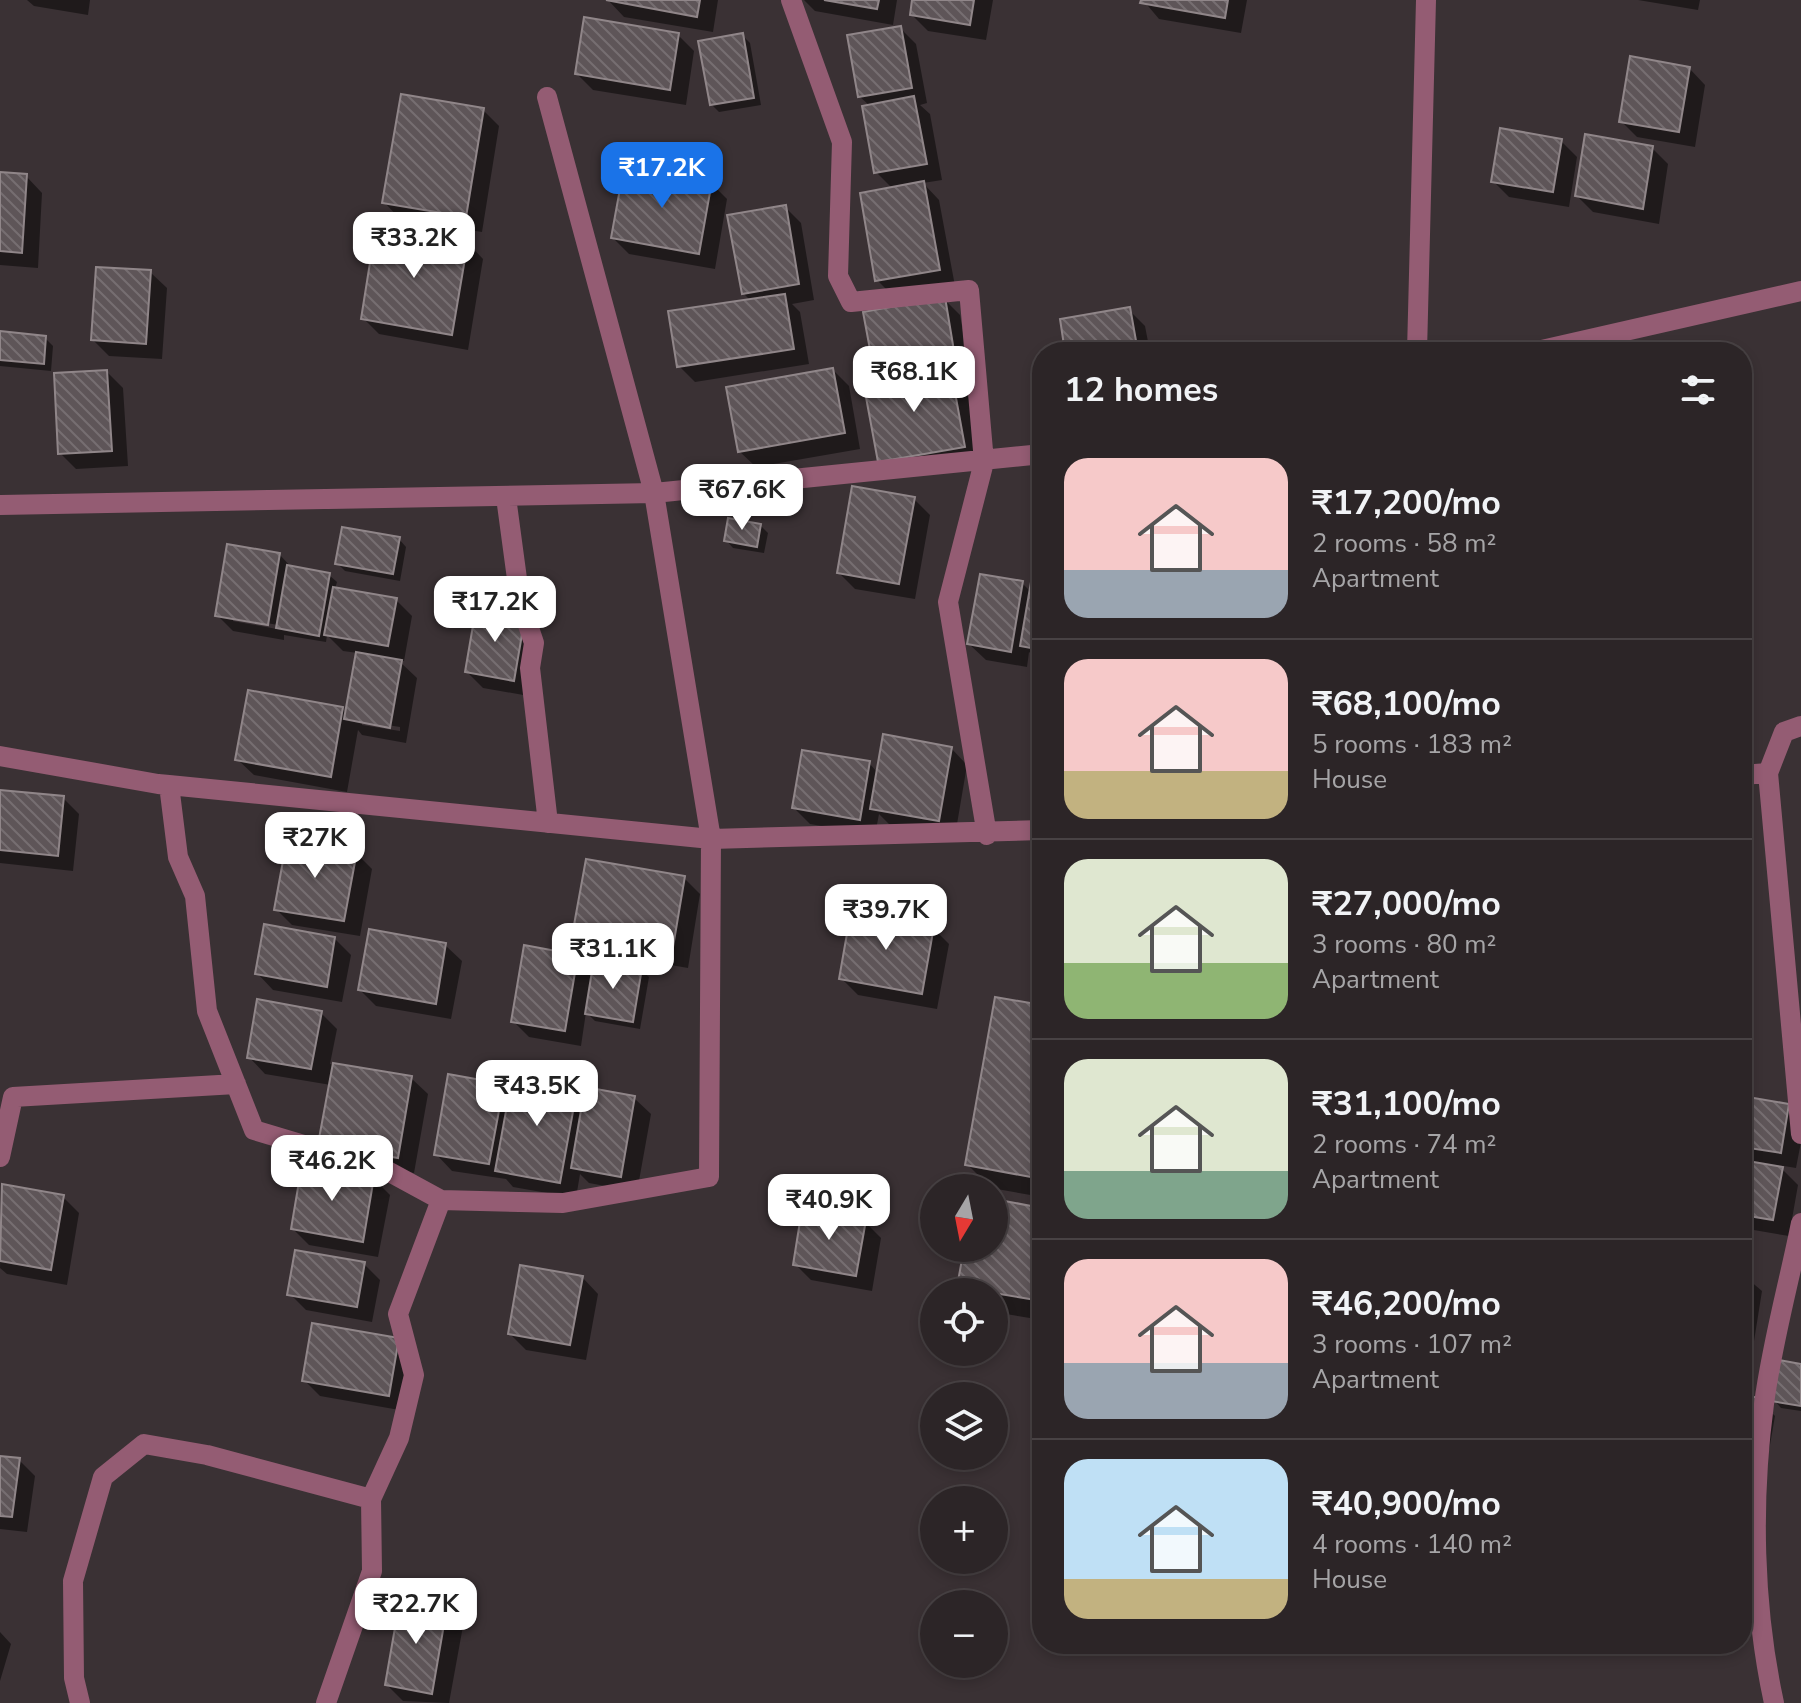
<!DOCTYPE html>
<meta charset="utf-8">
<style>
:root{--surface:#2c2527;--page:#342d2f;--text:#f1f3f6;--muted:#a6a5a7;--line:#484244;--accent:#1a73e8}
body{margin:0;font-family:"Nunito Sans",sans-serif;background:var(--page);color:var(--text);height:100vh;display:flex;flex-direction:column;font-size:30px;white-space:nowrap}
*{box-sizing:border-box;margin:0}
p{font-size:26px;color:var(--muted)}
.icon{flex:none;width:44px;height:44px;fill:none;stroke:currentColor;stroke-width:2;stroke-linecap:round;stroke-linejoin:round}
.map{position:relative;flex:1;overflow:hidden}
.drawer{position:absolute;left:1032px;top:342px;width:720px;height:1312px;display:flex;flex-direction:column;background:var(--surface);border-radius:32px;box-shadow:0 4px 12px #0003,0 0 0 2px var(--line)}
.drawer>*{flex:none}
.needle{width:52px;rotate:190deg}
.fabs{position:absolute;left:920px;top:1174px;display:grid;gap:16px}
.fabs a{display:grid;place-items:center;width:88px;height:88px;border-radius:50%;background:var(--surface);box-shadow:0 4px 12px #0003,0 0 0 2px var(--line);font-size:40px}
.price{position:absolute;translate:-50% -68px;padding:0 18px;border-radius:16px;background:#fff;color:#222;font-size:26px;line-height:52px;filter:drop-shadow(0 2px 4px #0008)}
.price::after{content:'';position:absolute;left:50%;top:48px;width:24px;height:18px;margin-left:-12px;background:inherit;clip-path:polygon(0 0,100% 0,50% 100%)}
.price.selected{background:var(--accent);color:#fff}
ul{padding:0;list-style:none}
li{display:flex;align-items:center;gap:24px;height:200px;padding:0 32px}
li+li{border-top:2px solid var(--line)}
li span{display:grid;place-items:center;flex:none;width:224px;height:160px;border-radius:24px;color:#555}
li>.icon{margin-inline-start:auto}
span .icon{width:96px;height:96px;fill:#fffc;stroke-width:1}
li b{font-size:34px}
h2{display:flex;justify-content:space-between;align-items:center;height:96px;padding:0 32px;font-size:34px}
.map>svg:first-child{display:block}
.shadow{fill:#0007;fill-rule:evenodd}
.building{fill:url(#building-back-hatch);stroke:#908689;stroke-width:2}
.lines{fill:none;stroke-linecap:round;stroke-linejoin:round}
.minor{stroke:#945c73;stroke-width:20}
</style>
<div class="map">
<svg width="1801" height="1703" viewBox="0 0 1801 1703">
<defs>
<pattern id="building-back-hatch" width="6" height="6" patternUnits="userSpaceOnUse" patternTransform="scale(2)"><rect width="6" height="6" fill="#5e5558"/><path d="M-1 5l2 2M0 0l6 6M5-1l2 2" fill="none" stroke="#766e71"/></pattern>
</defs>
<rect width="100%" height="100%" fill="#3a3134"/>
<!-- shadow -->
<path class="shadow" d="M27 0H90L88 15 34 6Z
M608 0H718L713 32 624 17Z
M804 0H897L893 25 815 11Z
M914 0H993L986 40 928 31 912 15Z
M1143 0H1247L1241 33 1159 19Z
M1638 0H1700L1698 10Z
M900 28 916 44 927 103 920 105 930 114 942 180 923 183 939 200 955 286 893 296 877 280 893 189 876 172 870 106 859 96Z
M678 35 694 51 686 105 593 90 577 74Z
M742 35 750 43 761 105 719 112 711 104Z
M1689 68 1705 85 1695 147 1637 137 1621 121Z
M483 110 499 126 482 232 400 219 384 202Z
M1561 141 1577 157 1569 207 1509 197 1493 181Z
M1652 148 1668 164 1659 224 1593 212 1577 196Z
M0 174 26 176 42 193 38 268 0 265Z
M711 183 727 199 715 269 629 254 613 238Z
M785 207 801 223 814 300 792 304 800 312 809 364 695 382 679 366 751 301 743 293Z
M467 242 483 259 468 350 379 334 363 318Z
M150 272 167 288 162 359 109 356 93 340Z
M944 299 960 315 970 372 958 375 966 383 980 462 896 477 884 379 875 370Z
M1129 310 1145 326 1150 352H1067Z
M0 333 45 338 53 346 51 371 0 366Z
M833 370 849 386 860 449 756 467 739 451Z
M107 372 123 388 128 466 76 469 60 453Z
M914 499 930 515 915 599 855 589 839 573Z
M760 525 768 533 764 553 733 548 726 540Z
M399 539 406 547 400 581 345 571 337 563Z
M280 555 292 568 329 575 337 582 335 589 396 600 412 616 404 661H399L417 678 406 743 362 735 358 730 347 792 254 775 237 759 342 709 347 713 358 653 343 651 327 635 326 642 284 635V640L233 631 217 615ZM233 617 278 625 277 629 233 621ZM362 721 400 727V731L362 725Z
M1042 556V662L1029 652 1027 667 986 660 969 644 1022 583 1031 592Z
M524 619 529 696 483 688 467 672Z
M951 748 967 765 955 836 889 824 879 814 875 835 810 824 794 808 869 763 878 773Z
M0 792 63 798 79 814 73 871 0 863Z
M356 853 372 869 360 936 292 925 276 909Z
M684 878 700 894 688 968 590 951 574 935Z
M933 928 949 944 937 1009 858 995 842 979Z
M335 939 351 955 342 1002 273 990 257 973Z
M445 945 462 961 451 1019 376 1006 360 990Z
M577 956 594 974 641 970 649 977 640 1029 595 1021 586 1012 581 1046 529 1037 513 1021Z
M1042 1007V1197L991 1188 968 1165Z
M321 1013 337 1029 330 1064 411 1078 428 1094 414 1173 337 1159 331 1085 265 1074 249 1057Z
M503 1086 511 1094 577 1086 586 1095 634 1098 651 1114 637 1192 589 1183 580 1174 576 1198 513 1187 506 1179 452 1171 436 1154Z
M1742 1098 1788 1106 1801 1142 1796 1168 1778 1165 1798 1185 1789 1236 1742 1228Z
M373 1178 390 1195 378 1257 309 1245 293 1229Z
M3 1186 63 1197 79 1213 67 1285 7 1274 0 1268Z
M994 1201 1042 1210V1320L994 1312V1292H966L959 1286 966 1248H994Z
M865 1222 881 1238 872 1291 811 1280 795 1264Z
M364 1264 380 1280 372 1322 306 1310 290 1294Z
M1742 1274 1762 1291 1747 1385H1742Z
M582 1277 598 1294 586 1360 526 1350 510 1334Z
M398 1340 414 1356 405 1411 320 1396 304 1380Z
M1801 1366V1411L1781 1408 1774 1400Z
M1742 1397 1759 1400 1775 1416 1758 1514 1742 1511Z
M0 1458 19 1460 35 1476 27 1532 0 1529Z
M446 1609 463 1626 449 1703 403 1701 387 1685Z
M0 1632 11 1644 0 1681Z"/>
<!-- building -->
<path class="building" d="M606 0H700L697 17Z
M824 0H879L877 9Z
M912 0H974L970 25 910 15Z
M1141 0H1228L1225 18 1140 3Z
M584 17 679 33 670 90 575 74Z
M901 26 912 88 858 97 847 35Z
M743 33 754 98 710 105 698 41Z
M1630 56 1690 67 1679 132 1619 122Z
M401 94 484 108 466 217 382 203Z
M914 96 927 164 874 173 862 106Z
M1500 128 1562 139 1553 192 1491 182Z
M1585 134 1653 146 1643 209 1575 196Z
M624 167 712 181 699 254 611 238Z
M0 172 27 174 22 253 0 251Z
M924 181 940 270 875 281 860 193Z
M786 205 799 284 742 294 727 215Z
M376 225 468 241 452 335 361 319Z
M96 267 151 270 146 344 91 340Z
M785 294 794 349 677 367 668 311Z
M945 297 955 357 874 371 863 312Z
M1130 307 1138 352H1065L1060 319Z
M0 331 46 336 44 364 0 360Z
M950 365 965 447 878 462 863 381Z
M833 368 845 433 738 452 726 387Z
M107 370 112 451 58 454 54 373Z
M852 486 915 497 899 584 837 573Z
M728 518 761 524 757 547 724 541Z
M342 527 400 537 393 574 335 564Z
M227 544 280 553 268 625 215 616Z
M1036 553 1042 554V650L1020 646Z
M287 565 330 573 319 636 276 628Z
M980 574 1023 581 1011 652 967 644Z
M333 587 397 598 388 646 324 635Z
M476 608 525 617 514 681 465 672Z
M356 652 402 660 390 728 344 719Z
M248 690 343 707 331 777 235 760Z
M1042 716V769L1033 767Z
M883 734 952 747 939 821 870 809Z
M802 750 870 761 860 820 792 808Z
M0 790 64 796 58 856 0 850Z
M287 839 357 851 344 921 274 910Z
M586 859 685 876 672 953 572 936Z
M851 911 934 926 922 994 839 979Z
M264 924 335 937 327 987 255 974Z
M369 929 446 943 436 1004 358 990Z
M524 945 578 955 565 1031 511 1022Z
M594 959 642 968 633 1022 585 1014Z
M995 997 1042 1005V1179L965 1165Z
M257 999 322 1011 311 1069 247 1058Z
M333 1063 412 1076 398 1158 318 1144Z
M513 1073 578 1084 560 1183 495 1171Z
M448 1074 504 1084 489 1164 434 1155Z
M585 1087 635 1096 621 1177 571 1168Z
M1742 1096 1789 1104 1781 1153 1742 1147Z
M1742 1160 1783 1167 1773 1220 1742 1215Z
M302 1164 374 1177 363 1242 291 1229Z
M2 1184 64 1195 51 1270 0 1261Z
M994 1199 1042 1208V1301L957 1287 964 1248H994Z
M802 1209 866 1220 856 1276 793 1265Z
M295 1250 365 1262 357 1307 287 1295Z
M520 1265 583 1276 570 1345 508 1334Z
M312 1323 399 1338 389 1396 302 1381Z
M1779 1360 1801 1364V1406L1771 1401Z
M1742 1395 1760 1398 1742 1498Z
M0 1456 20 1458 12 1517 0 1516Z
M400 1599 447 1607 432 1694 385 1685Z"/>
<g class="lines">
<!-- minor -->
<path class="minor" d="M791 0 842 142 838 276 851 302 969 290 984 462 948 602 987 835
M547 97 654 493 711 839 1042 830
M1417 352 1426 0
M1533 352 1801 291
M506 497 520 601 534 643 530 668 548 823
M0 505 654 493 1042 454
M1801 726 1784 732 1768 773 1801 1134
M0 756 158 784 169 785 711 839 709 1177 563 1203 441 1200 384 1169 254 1130 207 1011 195 896 178 857 169 785
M1742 775 1768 773
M0 1157 13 1097 236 1084
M80 1703 74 1678 73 1581 103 1477 144 1444 207 1455 371 1499 399 1438 414 1375 398 1314 441 1200
M326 1703 372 1571 371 1499
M1774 1703C1753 1607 1751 1501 1764 1404 1772 1343 1789 1283 1801 1223"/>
</g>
</svg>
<div class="fabs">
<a><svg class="needle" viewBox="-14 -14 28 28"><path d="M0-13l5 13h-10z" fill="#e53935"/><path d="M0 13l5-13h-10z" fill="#a6a5a7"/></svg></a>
<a><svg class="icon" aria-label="locate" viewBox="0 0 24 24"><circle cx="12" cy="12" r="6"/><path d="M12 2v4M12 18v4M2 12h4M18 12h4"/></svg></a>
<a><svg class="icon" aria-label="layers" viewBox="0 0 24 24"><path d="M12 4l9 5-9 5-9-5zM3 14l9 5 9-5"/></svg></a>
<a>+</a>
<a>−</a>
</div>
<b class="price selected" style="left:662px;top:210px">₹17.2K</b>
<b class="price" style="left:414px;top:280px">₹33.2K</b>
<b class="price" style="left:914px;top:414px">₹68.1K</b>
<b class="price" style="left:742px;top:532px">₹67.6K</b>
<b class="price" style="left:495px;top:644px">₹17.2K</b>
<b class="price" style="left:315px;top:880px">₹27K</b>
<b class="price" style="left:886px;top:952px">₹39.7K</b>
<b class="price" style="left:613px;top:991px">₹31.1K</b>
<b class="price" style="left:537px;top:1128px">₹43.5K</b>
<b class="price" style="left:332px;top:1203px">₹46.2K</b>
<b class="price" style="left:829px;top:1242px">₹40.9K</b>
<b class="price" style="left:416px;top:1646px">₹22.7K</b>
<section class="drawer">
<h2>12 homes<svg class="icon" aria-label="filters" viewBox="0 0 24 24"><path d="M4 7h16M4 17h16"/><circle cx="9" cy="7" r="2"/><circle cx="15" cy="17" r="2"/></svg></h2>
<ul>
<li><span style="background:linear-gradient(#f6c9c9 70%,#9aa5b1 0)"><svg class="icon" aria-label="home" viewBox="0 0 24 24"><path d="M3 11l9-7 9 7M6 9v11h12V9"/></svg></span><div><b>₹17,200/mo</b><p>2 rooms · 58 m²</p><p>Apartment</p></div></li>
<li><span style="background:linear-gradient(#f6c9c9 70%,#c2b280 0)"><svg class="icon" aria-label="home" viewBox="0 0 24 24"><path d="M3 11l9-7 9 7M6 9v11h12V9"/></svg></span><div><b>₹68,100/mo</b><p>5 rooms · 183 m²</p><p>House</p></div></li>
<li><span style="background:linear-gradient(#dfe7d0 65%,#8fb573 0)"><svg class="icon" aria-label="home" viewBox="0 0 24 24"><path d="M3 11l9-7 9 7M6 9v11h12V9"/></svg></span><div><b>₹27,000/mo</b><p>3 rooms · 80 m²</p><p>Apartment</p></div></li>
<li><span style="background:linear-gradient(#dfe7d0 70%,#7fa58c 0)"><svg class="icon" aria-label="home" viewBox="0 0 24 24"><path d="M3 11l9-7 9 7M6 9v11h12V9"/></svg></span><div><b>₹31,100/mo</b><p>2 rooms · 74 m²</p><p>Apartment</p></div></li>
<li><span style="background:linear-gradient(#f6c9c9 65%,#9aa5b1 0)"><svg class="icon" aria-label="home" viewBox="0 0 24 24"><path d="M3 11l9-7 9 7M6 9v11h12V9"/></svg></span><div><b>₹46,200/mo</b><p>3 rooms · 107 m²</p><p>Apartment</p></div></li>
<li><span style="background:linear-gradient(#bfe0f5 75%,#c2b280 0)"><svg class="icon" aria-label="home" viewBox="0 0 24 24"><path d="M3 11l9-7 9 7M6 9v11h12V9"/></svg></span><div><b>₹40,900/mo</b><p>4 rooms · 140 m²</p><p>House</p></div></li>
</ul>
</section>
</div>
